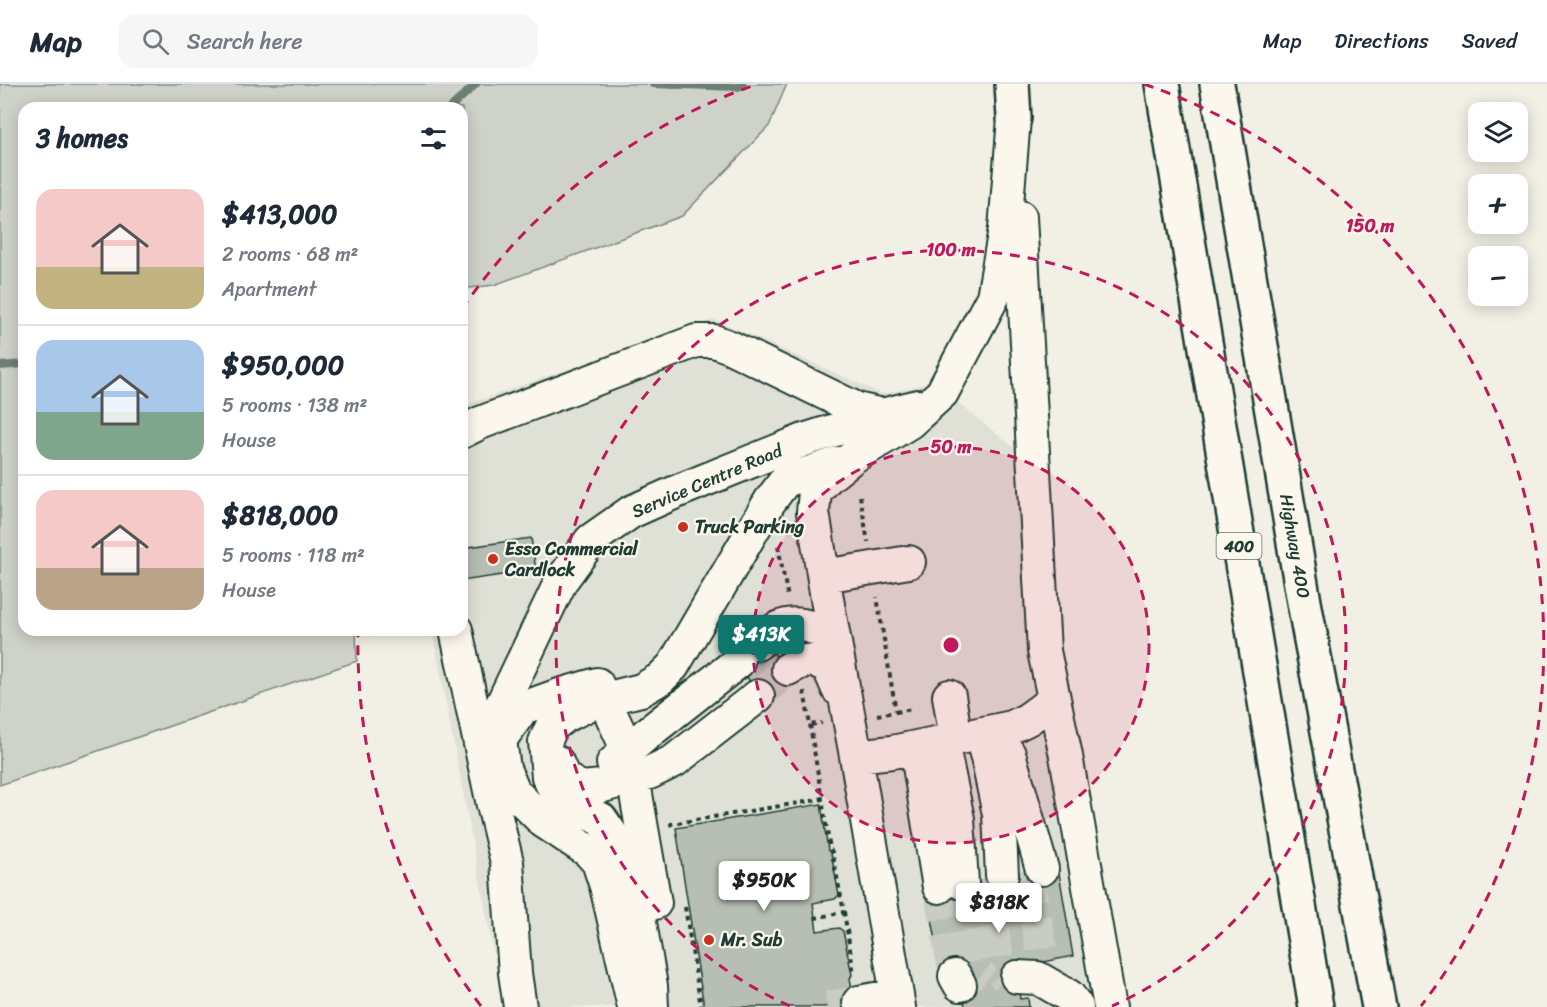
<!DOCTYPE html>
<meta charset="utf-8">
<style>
:root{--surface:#fff;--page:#f6f6f7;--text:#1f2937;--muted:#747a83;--line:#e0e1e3;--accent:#0f766e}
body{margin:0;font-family:Sriracha,sans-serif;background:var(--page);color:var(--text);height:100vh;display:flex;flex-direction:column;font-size:22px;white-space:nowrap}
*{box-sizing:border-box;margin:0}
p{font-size:20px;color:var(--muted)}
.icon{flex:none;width:33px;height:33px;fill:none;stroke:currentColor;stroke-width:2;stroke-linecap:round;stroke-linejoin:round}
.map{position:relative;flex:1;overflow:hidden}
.panel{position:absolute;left:18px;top:18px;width:450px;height:534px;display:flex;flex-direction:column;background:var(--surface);border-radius:18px;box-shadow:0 3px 15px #0003}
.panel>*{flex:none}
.fabs{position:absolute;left:1468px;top:18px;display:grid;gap:12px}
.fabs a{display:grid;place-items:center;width:60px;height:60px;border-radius:12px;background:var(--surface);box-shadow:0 3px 15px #0003;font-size:30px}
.price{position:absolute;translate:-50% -51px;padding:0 14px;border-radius:6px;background:#fff;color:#222;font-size:20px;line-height:39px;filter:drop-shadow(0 2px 3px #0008)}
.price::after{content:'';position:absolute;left:50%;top:36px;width:18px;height:14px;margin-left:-9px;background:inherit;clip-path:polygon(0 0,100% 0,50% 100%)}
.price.current{background:var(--accent);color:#fff}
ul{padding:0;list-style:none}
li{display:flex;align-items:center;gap:18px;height:150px;padding:0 18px}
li+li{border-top:2px solid var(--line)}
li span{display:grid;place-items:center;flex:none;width:168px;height:120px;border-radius:18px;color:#555}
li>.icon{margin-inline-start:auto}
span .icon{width:72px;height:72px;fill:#fffc;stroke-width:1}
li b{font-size:26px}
h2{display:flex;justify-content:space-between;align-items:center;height:72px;padding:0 18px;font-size:26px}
header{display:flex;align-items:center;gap:36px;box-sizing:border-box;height:84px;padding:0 30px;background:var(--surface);border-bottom:2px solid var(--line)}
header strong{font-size:28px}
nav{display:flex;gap:33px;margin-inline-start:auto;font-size:21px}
.search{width:420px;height:54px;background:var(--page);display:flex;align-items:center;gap:15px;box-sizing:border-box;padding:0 21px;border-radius:18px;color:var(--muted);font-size:22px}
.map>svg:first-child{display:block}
.built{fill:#e0e1d6}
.green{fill:#cfd2c8;stroke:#77887e;stroke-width:1.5}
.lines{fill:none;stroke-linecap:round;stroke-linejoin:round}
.stream{stroke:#6e7f75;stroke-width:8}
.building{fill:#b7beb3;stroke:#1f3d34;stroke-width:1.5}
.minor-tunnel{stroke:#c8ccc2;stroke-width:32;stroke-dasharray:32 16;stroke-linecap:butt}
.minor-casing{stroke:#1f3d34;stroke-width:36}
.highway-casing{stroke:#1f3d34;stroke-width:38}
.path{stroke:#1f3d34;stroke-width:4;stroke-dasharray:4.5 4.5;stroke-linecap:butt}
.minor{stroke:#fbf7ec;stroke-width:32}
.highway{stroke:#fbf7ec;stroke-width:33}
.ring{fill:none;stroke:#c2185b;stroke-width:3;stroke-dasharray:10 8}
.poi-dot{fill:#c8321e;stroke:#fbf7ec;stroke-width:2}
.labels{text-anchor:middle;stroke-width:4.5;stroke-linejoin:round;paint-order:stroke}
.shield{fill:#fbf7ec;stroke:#61756b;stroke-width:1.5}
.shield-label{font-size:16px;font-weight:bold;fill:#1f3d34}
.street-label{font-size:18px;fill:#1f3d34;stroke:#fbf7ec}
.poi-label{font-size:18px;font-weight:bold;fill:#1f3d34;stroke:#fbf7ec;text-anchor:start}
.centre{fill:#c2185b;stroke:#fbf7ec;stroke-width:3}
.ring-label{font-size:18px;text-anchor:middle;font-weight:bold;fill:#c2185b;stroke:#fbf7ec;stroke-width:4.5;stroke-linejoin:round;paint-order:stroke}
</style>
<header>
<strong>Map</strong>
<div class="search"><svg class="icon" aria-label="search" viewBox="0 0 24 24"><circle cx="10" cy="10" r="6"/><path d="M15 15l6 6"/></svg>Search here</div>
<nav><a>Map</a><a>Directions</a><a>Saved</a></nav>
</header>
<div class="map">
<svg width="1547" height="923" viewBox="0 0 1547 923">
<rect width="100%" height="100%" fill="#f2f0e5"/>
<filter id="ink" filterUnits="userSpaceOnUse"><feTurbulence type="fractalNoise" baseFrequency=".0167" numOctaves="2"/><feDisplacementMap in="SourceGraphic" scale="12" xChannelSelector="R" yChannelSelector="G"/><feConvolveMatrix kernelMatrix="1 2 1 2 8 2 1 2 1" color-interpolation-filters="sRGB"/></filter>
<g filter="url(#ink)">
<!-- built -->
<path class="built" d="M714 235 883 310 932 298 1026 373 1106 923H504L432 546H462V322Z"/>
<!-- green -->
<path class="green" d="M0 0H787L769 42 682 132 494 201 462 205V24H24V546H356L357 577 0 701Z"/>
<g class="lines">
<!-- stream -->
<path class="stream" d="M653 0 738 3 743 0
M450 24 476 0
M0 282 24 280"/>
</g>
<!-- building -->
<path class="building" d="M531 454 536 486 462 497V464Z
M749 548 768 561 785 584 784 592 791 601 772 617 758 607 739 584 741 576 731 564Z
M821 720 828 766 831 769 839 811 835 815 813 819 817 847 839 844 843 847 852 891 850 894 855 923H704L676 744Z
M1056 785 1059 789 1073 872 1015 884 1020 915 1028 914 1029 923H965L960 892 943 895 927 808Z"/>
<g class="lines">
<!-- minor-tunnel -->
<path class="minor-tunnel" d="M758 612 788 585
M1027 786 1044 880
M984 795 1000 886 1007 895
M962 799 976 888 986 897
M939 803 955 892
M827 923 859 918"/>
<defs>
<path id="minor" d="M1020 133 1044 567 1066 672 1110 923
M462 348 480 339 696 257H714L730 263 857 325 882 331
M824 492 909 478
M456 546 493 721 507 778 515 889 520 923
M757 560C772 547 782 537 803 541 812 543 819 545 825 551 830 556 832 566 835 573
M788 585C805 575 811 574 828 582L838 605
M949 612 956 655
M994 647 1009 670 1042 785
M980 650 987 673 999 730 1002 791
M942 658 958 735 962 799
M481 664 561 497 591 456 631 428 678 407 804 356 882 331 918 322
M916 664 939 803
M628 667 597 600 559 611 523 624 500 656 504 685 514 708 544 738 588 767 598 778 606 802 634 923
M856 672 892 668 1012 643 1028 635 1054 616
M557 678 564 694 581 704 603 702 649 689 674 677 758 612
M613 679 648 649 738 578
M633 693 655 819
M955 892 960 901
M1017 893 1038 894 1069 912 1077 923
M859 918 897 911
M652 923 651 902 635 810 619 761 601 735 578 725 557 710 548 693 545 658 552 642 565 632 596 617 641 606 660 595 673 582 770 417 785 397 838 379
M899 923 856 672 828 521 813 428 815 408 827 394 853 373 910 338 942 309 993 213 1005 145 1014 34"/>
<path id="highway" d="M1012 0 1014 34
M1162 0 1316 923
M1217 0 1304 518 1379 923"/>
</defs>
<!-- minor casing -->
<use href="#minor" class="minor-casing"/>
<!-- highway casing -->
<use href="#highway" class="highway-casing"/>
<!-- path -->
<path class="path" d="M860 412 868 458
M778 462 788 514
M804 607 810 641 822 639
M896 628 912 625
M877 631 896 628 877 513
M810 641 830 765 832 768 844 828 815 834
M672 742 671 740 823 715
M685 823 701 923
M844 828 854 890"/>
<!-- minor -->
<use href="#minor" class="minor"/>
<!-- highway -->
<use href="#highway" class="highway"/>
</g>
</g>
<!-- distance rings -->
<circle cx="951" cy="561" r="198" fill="#c2185b" fill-opacity=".12"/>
<g class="ring">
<circle cx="951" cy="561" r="198"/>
<path d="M790 922A395 395 0 1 1 1112 922"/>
<path d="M481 922A593 593 0 0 1 358 551M462 225A593 593 0 0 1 758 0M1144 0A593 593 0 0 1 1421 922"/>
</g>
<!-- markers -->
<g class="poi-dot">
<circle cx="683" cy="443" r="6"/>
<circle cx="493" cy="475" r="6"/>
<circle cx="709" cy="856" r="6"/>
</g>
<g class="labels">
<!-- shield labels -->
<rect class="shield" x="1216.5" y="449" width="45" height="26" rx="4.5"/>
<g class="shield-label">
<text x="1239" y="468">400</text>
</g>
<!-- street labels -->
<g class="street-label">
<text transform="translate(707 397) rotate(-23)" y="6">Service Centre Road</text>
<text transform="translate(1295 462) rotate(80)" y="6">Highway 400</text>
</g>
<!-- poi labels -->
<g class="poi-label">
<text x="695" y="449">Truck Parking</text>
<text x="505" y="471">Esso Commercial<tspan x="505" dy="21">Cardlock</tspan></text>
<text x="721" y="862">Mr. Sub</text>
</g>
</g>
<circle cx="951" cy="561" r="9" class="centre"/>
<g class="ring-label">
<text x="1370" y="148">150 m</text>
<text x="951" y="172">100 m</text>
<text x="951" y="369">50 m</text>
</g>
</svg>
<div class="fabs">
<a><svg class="icon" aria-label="layers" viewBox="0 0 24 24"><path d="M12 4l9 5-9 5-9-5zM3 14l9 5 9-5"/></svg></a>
<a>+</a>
<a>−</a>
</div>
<b class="price current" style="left:761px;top:582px">$413K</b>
<b class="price" style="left:764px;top:828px">$950K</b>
<b class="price" style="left:999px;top:850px">$818K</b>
<section class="panel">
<h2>3 homes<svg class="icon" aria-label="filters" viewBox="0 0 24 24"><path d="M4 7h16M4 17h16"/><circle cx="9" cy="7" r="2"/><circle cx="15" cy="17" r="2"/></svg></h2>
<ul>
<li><span style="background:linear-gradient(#f6c9c9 65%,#c2b280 0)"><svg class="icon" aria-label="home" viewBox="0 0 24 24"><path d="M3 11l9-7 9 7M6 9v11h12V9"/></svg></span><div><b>$413,000</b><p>2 rooms · 68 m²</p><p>Apartment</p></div></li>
<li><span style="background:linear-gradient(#a9c7e8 60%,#7fa58c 0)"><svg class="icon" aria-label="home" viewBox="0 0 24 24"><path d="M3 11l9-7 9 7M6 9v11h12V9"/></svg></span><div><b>$950,000</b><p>5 rooms · 138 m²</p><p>House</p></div></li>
<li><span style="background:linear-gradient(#f6c9c9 65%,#b9a48a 0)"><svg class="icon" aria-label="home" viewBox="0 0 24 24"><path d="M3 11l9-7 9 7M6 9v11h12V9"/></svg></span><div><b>$818,000</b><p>5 rooms · 118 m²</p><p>House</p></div></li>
</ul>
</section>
</div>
